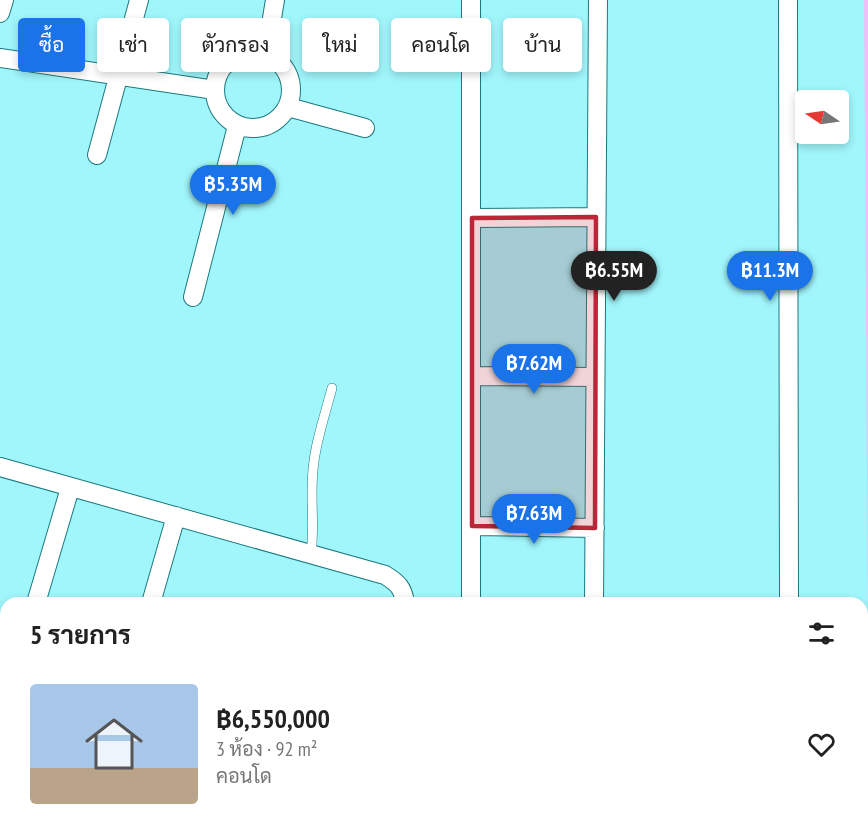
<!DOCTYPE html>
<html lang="th">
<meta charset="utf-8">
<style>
:root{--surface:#fff;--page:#f6f6f6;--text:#222;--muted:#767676;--line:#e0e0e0;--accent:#1a73e8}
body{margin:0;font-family:"PT Sans Narrow",Sarabun,sans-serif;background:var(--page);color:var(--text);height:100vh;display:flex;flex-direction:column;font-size:22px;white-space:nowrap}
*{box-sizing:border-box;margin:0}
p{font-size:20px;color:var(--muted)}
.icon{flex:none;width:33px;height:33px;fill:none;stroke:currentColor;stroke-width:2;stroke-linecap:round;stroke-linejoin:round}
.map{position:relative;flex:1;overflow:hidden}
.side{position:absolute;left:0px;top:597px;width:868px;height:236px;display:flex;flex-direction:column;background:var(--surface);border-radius:18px 18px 0 0;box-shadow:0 3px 9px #0003}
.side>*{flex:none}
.guide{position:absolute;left:18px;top:18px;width:832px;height:54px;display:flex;gap:12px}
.needle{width:39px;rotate:283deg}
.buttons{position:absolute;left:795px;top:90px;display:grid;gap:12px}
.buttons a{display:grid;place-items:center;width:54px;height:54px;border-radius:6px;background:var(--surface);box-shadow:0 3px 9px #0003;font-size:30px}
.price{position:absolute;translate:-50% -51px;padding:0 14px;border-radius:21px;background:var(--accent);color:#fff;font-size:20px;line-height:39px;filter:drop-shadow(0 2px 3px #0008)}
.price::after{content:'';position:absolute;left:50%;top:36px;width:18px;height:14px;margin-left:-9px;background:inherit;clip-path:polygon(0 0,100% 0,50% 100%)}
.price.on{background:#222;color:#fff}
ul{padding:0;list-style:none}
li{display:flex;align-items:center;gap:18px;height:150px;padding:0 30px}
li+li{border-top:2px solid var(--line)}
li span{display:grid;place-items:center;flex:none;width:168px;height:120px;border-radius:6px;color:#555}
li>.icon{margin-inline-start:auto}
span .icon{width:72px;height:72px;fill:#fffc;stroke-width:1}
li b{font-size:26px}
h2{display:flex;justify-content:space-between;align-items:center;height:72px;padding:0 30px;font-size:26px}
.pill{padding:0 21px;border-radius:6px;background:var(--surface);box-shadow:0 3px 9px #0003;font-size:21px;line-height:54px}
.pill.on{background:var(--accent);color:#fff}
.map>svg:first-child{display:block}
.green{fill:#efc0f8}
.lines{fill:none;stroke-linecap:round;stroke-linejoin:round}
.service-casing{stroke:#1a7a7f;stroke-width:10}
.minor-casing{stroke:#1a7a7f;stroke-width:20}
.service{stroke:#fff;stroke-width:9}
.minor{stroke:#fff;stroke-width:18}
.marked{fill:#b92738;fill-opacity:0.2;stroke:#b92738;stroke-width:4.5;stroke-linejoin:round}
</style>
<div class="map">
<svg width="868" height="832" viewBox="0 0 868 832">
<rect width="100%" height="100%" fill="#a0f6fb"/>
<!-- green -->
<path class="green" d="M864 0H868V627Z"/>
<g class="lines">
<defs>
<path id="service" d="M311 554C315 526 310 499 313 470 315 443 325 415 332 388
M813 832 829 827H850"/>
<path id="minor" d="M788 0 789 603
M0 13 4 0
M215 90a38 38 0 1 1 76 0a38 38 0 1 1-76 0Z
M266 54 275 0
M0 58 215 90
M288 107 365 128
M97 155 139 0
M472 218 596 217
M193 297 237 126
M472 376 595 377
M0 467 385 575C398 583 403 588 405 603
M472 526 595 528
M36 603 70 488
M151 603 176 516
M471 603V0
M594 603 598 0
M0 725 6 704
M0 776 6 777
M435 826V832
M582 826V832
M724 826 725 832
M743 826 746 832
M81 832 83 826
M199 832 201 826
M549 832V826"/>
</defs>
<!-- service casing -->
<use href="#service" class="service-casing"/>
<!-- minor casing -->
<use href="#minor" class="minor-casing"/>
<!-- service -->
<use href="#service" class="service"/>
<!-- minor -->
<use href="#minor" class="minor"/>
</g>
<!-- marked area -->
<path class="marked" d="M596 217 595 528 472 526V218Z"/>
</svg>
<div class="buttons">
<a><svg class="needle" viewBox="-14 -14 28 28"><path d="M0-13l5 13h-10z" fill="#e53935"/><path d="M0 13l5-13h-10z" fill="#767676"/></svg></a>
</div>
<b class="price" style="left:233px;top:216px">฿5.35M</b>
<b class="price on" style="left:614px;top:302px">฿6.55M</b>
<b class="price" style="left:770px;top:302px">฿11.3M</b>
<b class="price" style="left:534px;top:395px">฿7.62M</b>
<b class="price" style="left:534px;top:545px">฿7.63M</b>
<div class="guide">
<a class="pill on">ซื้อ</a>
<a class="pill">เช่า</a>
<a class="pill">ตัวกรอง</a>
<a class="pill">ใหม่</a>
<a class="pill">คอนโด</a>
<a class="pill">บ้าน</a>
</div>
<section class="side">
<h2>5 รายการ<svg class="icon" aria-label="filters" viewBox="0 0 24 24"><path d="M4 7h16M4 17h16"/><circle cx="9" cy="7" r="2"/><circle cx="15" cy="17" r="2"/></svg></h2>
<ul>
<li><span style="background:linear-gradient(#a9c7e8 70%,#b9a48a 0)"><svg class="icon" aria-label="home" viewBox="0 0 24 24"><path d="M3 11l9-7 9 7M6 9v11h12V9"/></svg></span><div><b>฿6,550,000</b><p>3 ห้อง · 92 m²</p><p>คอนโด</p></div><svg class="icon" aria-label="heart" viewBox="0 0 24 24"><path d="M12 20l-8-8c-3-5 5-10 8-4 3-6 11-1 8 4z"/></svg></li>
</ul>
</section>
</div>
